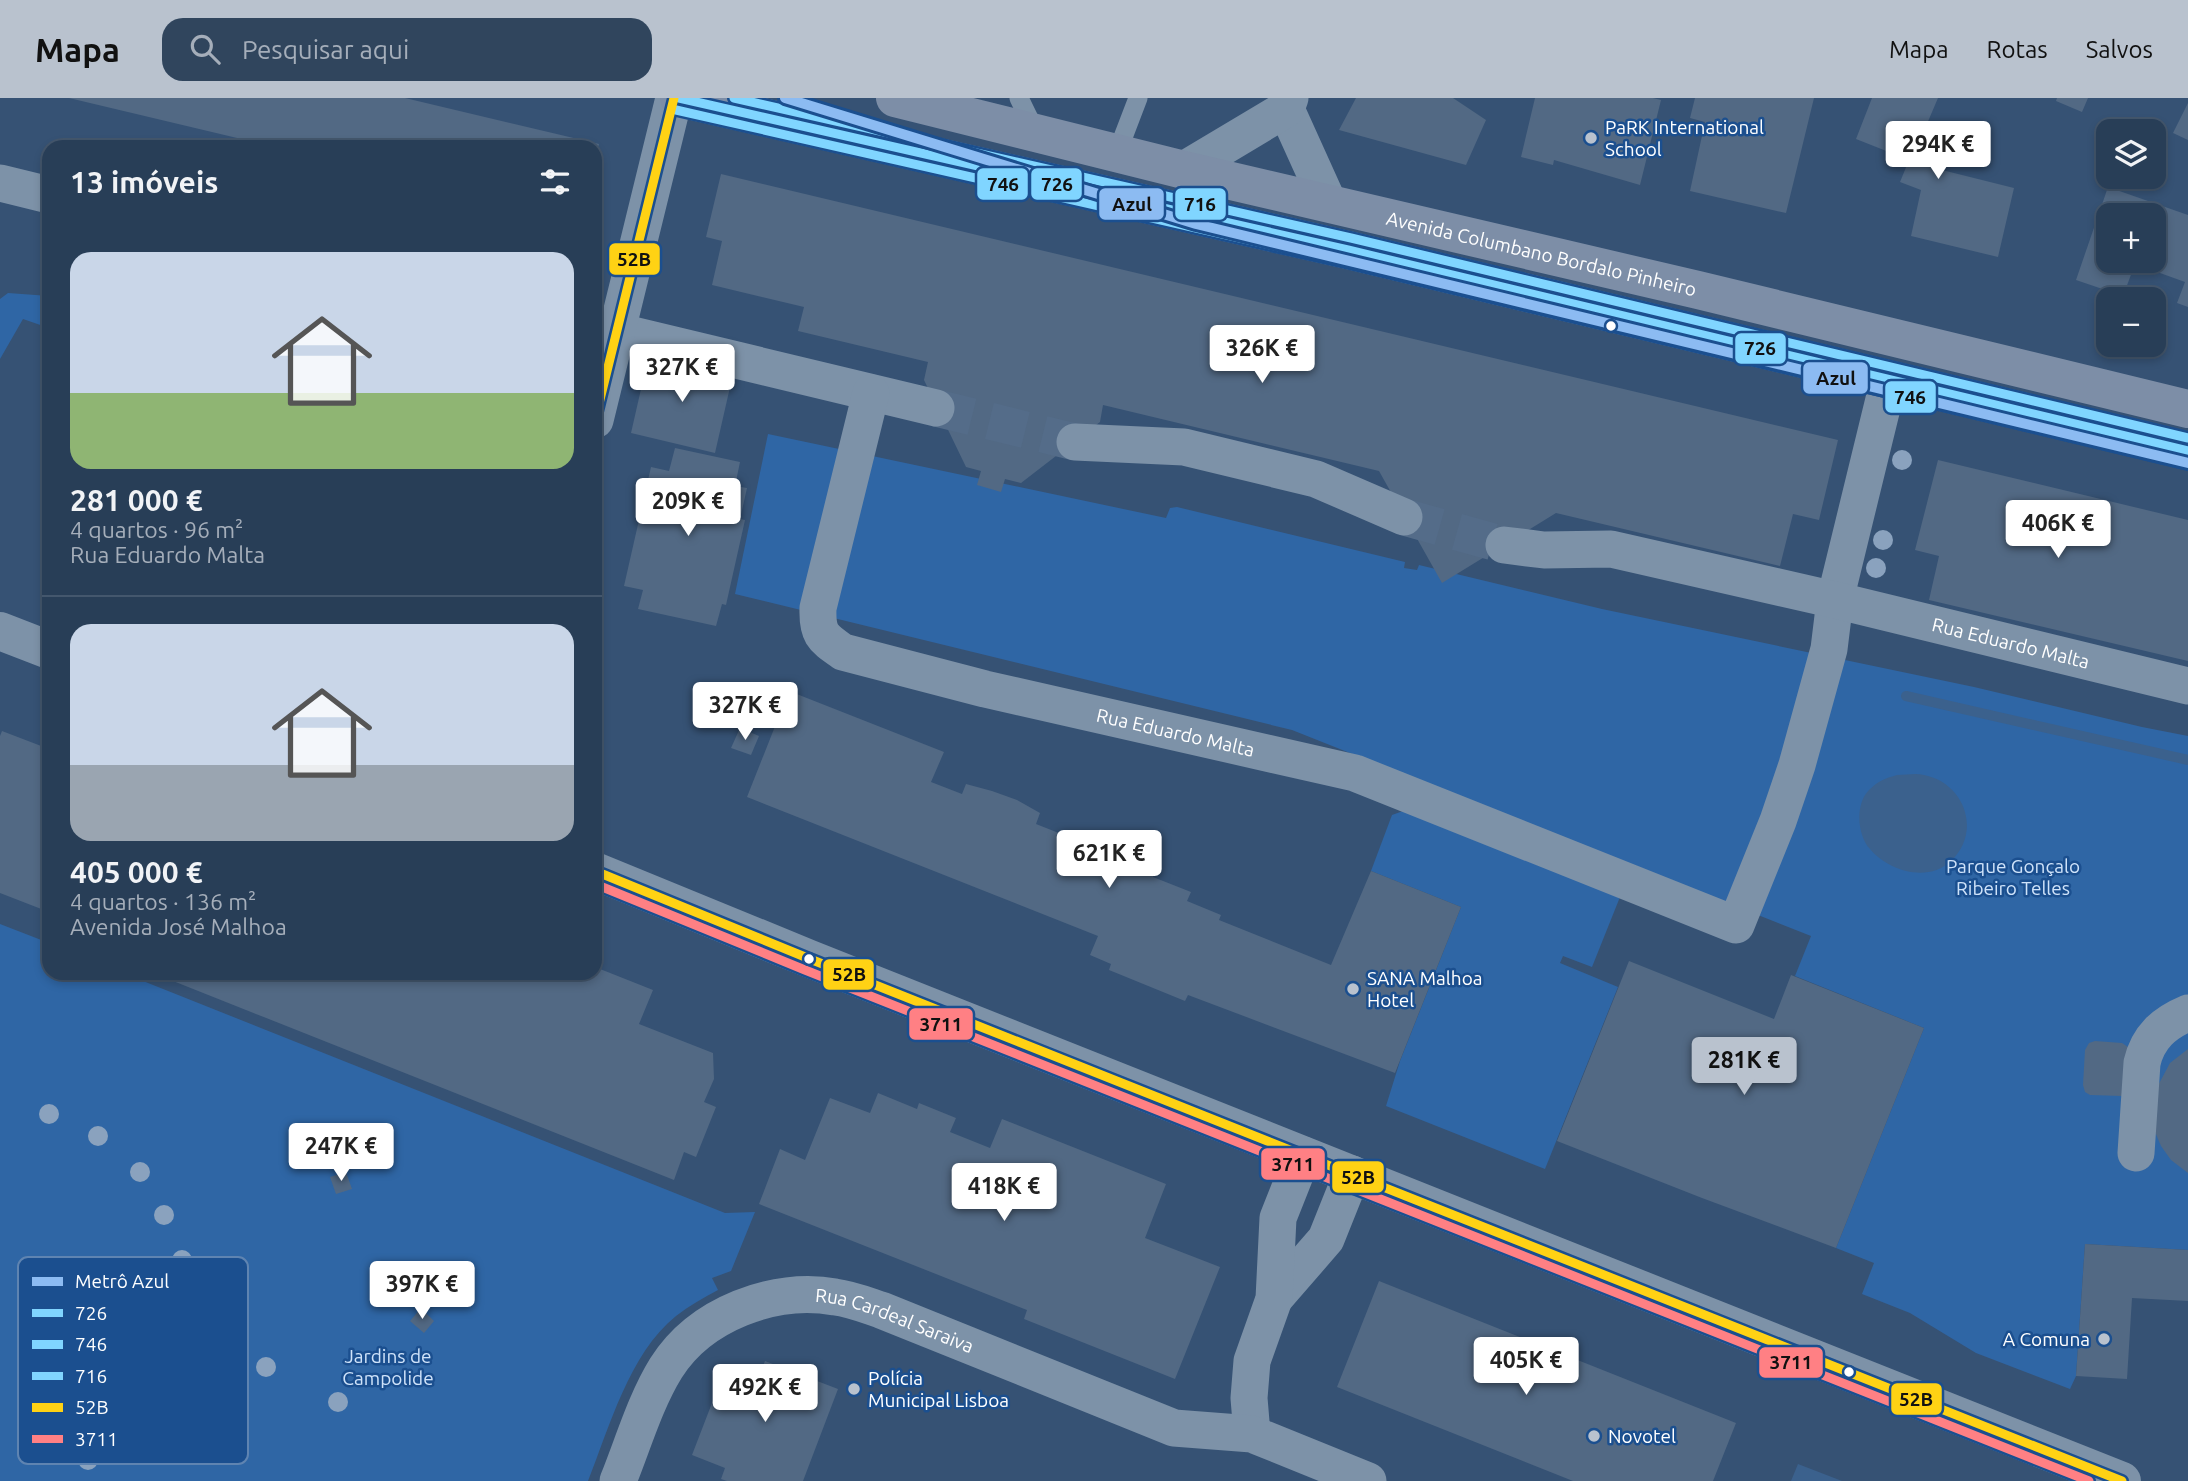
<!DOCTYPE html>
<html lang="pt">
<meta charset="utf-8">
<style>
:root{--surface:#283e57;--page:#30455d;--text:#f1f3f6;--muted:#a5aeba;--line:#44576d;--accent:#b9c2ce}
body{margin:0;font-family:Ubuntu,sans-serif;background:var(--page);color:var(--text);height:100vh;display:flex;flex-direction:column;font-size:26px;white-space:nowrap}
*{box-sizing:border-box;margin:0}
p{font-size:23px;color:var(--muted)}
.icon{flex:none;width:38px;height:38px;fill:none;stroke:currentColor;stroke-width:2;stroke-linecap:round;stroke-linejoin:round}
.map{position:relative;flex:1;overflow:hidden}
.side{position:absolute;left:42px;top:42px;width:560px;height:840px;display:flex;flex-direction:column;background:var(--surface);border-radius:21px;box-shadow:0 4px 10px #0003,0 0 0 2px var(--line)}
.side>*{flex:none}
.tools{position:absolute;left:2096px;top:21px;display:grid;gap:14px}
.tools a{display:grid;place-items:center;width:70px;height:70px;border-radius:14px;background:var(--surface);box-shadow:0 4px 10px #0003,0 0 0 2px var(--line);font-size:35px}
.price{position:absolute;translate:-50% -60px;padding:0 16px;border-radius:7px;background:#fff;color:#222;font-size:23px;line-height:46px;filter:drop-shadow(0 2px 4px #0008)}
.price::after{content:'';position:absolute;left:50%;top:42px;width:21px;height:16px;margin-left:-10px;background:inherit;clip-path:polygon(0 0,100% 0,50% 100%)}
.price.active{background:var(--accent);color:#111}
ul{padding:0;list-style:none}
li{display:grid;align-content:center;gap:14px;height:371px;padding:0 28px}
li+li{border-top:2px solid var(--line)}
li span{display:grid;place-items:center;height:217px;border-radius:21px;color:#555}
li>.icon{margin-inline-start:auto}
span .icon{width:126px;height:126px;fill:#fffc;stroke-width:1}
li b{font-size:30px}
h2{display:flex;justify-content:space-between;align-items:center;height:84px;padding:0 28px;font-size:30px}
header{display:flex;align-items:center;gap:42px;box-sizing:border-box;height:98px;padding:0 35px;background:var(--accent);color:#111}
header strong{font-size:33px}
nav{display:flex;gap:38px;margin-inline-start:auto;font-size:24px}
.search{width:490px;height:63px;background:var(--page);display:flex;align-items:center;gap:18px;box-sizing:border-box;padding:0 24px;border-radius:21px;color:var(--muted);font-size:26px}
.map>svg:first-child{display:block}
.green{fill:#2f66a5}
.water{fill:#3b618d}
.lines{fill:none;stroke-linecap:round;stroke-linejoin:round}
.stream{stroke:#3b618d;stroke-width:10}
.building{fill:#526984;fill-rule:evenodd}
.minor-tunnel{stroke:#546c89;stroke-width:37;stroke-dasharray:37 18;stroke-linecap:butt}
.service{stroke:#7d92a8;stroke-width:19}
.minor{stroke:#7d92a8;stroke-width:37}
.tertiary{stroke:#7d92a8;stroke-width:38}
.primary{stroke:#7d8ea7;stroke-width:38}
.bus-1-casing{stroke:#1b4f8f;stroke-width:14}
.bus-2-casing{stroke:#1b4f8f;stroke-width:14}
.bus-3-casing{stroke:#1b4f8f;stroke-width:14}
.bus-4-casing{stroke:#1b4f8f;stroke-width:14}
.bus-5-casing{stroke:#1b4f8f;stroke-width:14}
.bus-1{stroke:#80d5ff;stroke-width:9}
.bus-2{stroke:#80d5ff;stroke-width:9}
.bus-3{stroke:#80d5ff;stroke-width:9}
.bus-4{stroke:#ffd214;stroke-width:9}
.bus-5{stroke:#ff8084;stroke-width:9}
.metro-1-casing{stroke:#1b4f8f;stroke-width:16}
.metro-1{stroke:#8cbbf2;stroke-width:10}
.tree{fill:#8aa2be}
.poi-dot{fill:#b9c2ce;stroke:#1b4f8f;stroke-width:2.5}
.bus-dot{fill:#fff;stroke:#1b4f8f;stroke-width:2.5}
.labels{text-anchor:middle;stroke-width:5;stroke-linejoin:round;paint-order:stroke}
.poi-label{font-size:19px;fill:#fff;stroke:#1b4f8f;text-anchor:start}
.street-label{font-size:19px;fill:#fff;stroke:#1b4f8f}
.park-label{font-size:19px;fill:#cfe3fa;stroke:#1b4f8f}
.key{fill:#1b4f8f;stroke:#5f84b1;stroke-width:2}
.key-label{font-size:19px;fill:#fff}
.line-badge{stroke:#1b4f8f;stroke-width:2.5}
.pale-badge-label{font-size:19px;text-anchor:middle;font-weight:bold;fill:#111}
</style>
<header>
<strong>Mapa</strong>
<div class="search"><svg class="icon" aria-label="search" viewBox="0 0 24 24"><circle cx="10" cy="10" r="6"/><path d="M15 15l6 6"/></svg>Pesquisar aqui</div>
<nav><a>Mapa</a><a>Rotas</a><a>Salvos</a></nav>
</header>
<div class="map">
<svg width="2188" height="1383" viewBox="0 0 2188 1383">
<rect width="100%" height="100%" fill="#365274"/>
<!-- green -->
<path class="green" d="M8 195 49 198V230L23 221 0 261V201Z
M768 336 1166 420 1170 410 1177 409 1405 464 1404 470 1417 472 1419 467 1602 511 1974 589 2142 629 2188 638V1152L2085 1146 2076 1278 2070 1291 1976 1255 1910 1215 1862 1196 1874 1165 1836 1150 1924 930 1795 878 1811 838 1292 632 735 496Z
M1403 713 1620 799 1592 869 1563 858 1560 865 1618 889 1545 1071 1386 1008 1400 963 1461 809 1371 773 1392 717Z
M0 826 49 845V875H123L725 1115 755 1114 731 1173 712 1180 718 1192C703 1200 689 1208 676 1218 629 1256 610 1328 588 1383H0Z"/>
<!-- water -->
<path class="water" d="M1897 677C1906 677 1916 675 1924 677 1965 685 1982 734 1951 763 1928 785 1888 773 1870 751 1857 737 1855 706 1869 692 1878 683 1886 680 1897 677Z
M1798 1366 1842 1383H1791Z"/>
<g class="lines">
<!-- stream -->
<path class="stream" d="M1906 598 2188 662"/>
</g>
<!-- building -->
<path class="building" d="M69 0H405L599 46 596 57 595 49H275Z
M1356 0H1453L1486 22 1466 67 1339 32Z
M1535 0H1653L1661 2 1640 87 1554 62 1553 67 1521 59Z
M1695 0H1814L1786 115 1690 93 1705 24 1690 20Z
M1872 0H1938L1912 61 1934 70 2014 90 1998 159 1911 138 1921 92 1900 84 1909 62 1856 41Z
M2057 0H2088L2082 14 2056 3Z
M2188 5V42L2173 35Z
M721 76 1838 342 1819 422 1793 416 1780 468 1556 415 1442 485 1379 373 1103 307 1100 324 1021 385 1005 381 1001 394 977 387 981 373 966 369 924 282 928 264 798 233 804 209 712 187 722 143 706 139Z
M2108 89 2188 117V209L2177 205 2185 184 2135 166 2123 198 2076 182ZM2109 117H2154V163H2109Z
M649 256 733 276 715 355 631 335Z
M675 350 740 364 735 388 747 390 740 421 745 422 726 507 722 506 716 528 638 511 643 492 624 488 651 369 669 373Z
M1938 362 2188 422V563L1929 502 1939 458 1915 452Z
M789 593 944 654 931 684 962 696 966 686 992 693 1017 702 1040 715 1036 726 1155 773 1153 779 1191 794 1187 803 1221 817 1219 822 1331 867 1371 773 1461 809 1395 975 1188 897 1185 903 1109 872 1111 866 1090 857 1098 838 747 699Z
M740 630 759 638 751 657 731 650Z
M2 633 49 651V814L0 795V638Z
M1629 863 1774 921 1791 877 1924 930 1836 1150 1702 1100 1557 1043Z
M595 869 653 892 639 926 713 955 714 981 704 1004 716 1009 696 1059 684 1054 674 1082 153 875H595Z
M2095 943 2122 945 2128 949 2122 998 2090 997 2085 994 2083 987 2085 952 2089 945Z
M2188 951V1075L2171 1062 2161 1048 2155 1034 2154 995 2170 965Z
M878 995 917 1011 919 1005 956 1020 950 1034 990 1050 1002 1021 1166 1086 1145 1140 1220 1169 1175 1281 1024 1221 1027 1212 759 1106 780 1051 805 1062 830 1000 870 1015Z
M346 1074 352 1091 336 1096 330 1079Z
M2085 1146 2188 1152V1203L2132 1200 2127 1281 2076 1278Z
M1379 1183 1736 1325 1713 1383H1573L1337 1289Z
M421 1210 434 1223 424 1235 410 1223Z
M765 1263 838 1291 803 1383H727L721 1381 725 1370 692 1357 727 1266 759 1278Z"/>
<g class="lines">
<!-- minor-tunnel -->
<path class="minor-tunnel" d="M936 310 1075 344
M1404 419 1504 447"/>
<!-- service -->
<path class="service" d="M1019 0 1036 35
M1117 55 1138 0"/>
<!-- minor -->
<g class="minor">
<path d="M1286 11 1328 104"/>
<path d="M1184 72 1286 11 1290 0"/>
<path d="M0 85 49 97"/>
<path d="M595 228 936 310"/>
<path id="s1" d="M871 295 818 510C817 537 823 540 843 554L985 591 1355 675 1736 827 1778 723 1797 667 1829 551 1835 502 1889 281"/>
<path d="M595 322 674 0"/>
<path d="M1075 344 1184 349 1316 381 1404 419"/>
<path id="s2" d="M1504 447 1544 452 1611 451 1835 502 2188 588"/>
<path d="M2136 1055 2142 965C2148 939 2164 925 2188 915"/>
<path d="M1274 1201 1326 1141 1352 1076"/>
<path d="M1252 1336 1249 1300 1252 1263 1274 1201 1278 1120 1303 1057"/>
<path id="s3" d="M618 1383C633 1346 645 1304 666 1270 700 1216 774 1188 835 1199 851 1201 866 1207 881 1212L1174 1330 1252 1336 1368 1383"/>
</g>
<!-- tertiary -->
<path class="tertiary" d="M0 533 49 552
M595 773 810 861 2122 1383"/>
<!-- primary -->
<g class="primary">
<path d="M679 0 1348 152 2188 353"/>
<path id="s4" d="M895 0 1184 72 1698 192 2188 311"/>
</g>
<defs>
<path id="bus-1" d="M679 0 1348 152 2188 353"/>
<path id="bus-2" d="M676 12 1345 164 2185 365"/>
<path id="bus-3" d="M734 0 1351 140 2188 340"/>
<path id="bus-4" d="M595 322 674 0
M595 773 810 861 2122 1383"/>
<path id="bus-5" d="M595 786 805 872 2089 1383"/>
</defs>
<!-- bus-1 casing -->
<use href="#bus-1" class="bus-1-casing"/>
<!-- bus-2 casing -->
<use href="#bus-2" class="bus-2-casing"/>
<!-- bus-3 casing -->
<use href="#bus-3" class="bus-3-casing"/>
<!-- bus-4 casing -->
<use href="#bus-4" class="bus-4-casing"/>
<!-- bus-5 casing -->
<use href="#bus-5" class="bus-5-casing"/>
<!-- bus-1 -->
<use href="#bus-1" class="bus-1"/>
<!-- bus-2 -->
<use href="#bus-2" class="bus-2"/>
<!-- bus-3 -->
<use href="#bus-3" class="bus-3"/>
<!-- bus-4 -->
<use href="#bus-4" class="bus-4"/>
<!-- bus-5 -->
<use href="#bus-5" class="bus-5"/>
<defs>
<path id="metro-1" d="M785 0 1196 126 2188 365"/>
</defs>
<!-- metro-1 casing -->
<use href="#metro-1" class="metro-1-casing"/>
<!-- metro-1 -->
<use href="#metro-1" class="metro-1"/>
</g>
<!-- trees -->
<g class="tree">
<circle cx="1902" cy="362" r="10"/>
<circle cx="1883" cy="442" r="10"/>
<circle cx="1876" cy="470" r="10"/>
<circle cx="49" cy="1016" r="10"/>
<circle cx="98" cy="1038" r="10"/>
<circle cx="140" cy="1074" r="10"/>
<circle cx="164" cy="1117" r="10"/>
<circle cx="182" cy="1162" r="10"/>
<circle cx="266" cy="1269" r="10"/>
<circle cx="338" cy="1304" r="10"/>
<circle cx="88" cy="1362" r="10"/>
</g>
<!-- markers -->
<g class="poi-dot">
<circle cx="1591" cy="40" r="7"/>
<circle cx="1353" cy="891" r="7"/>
<circle cx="2104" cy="1241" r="7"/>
<circle cx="854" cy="1291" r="7"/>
<circle cx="1594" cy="1338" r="7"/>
</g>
<g class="bus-dot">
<circle cx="1611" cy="228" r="6"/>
<circle cx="809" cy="861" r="6"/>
<circle cx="1849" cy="1274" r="6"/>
</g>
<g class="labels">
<!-- poi labels -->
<g class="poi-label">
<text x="1605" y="36">PaRK International<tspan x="1605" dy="22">School</tspan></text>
<text x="1367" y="887">SANA Malhoa<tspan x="1367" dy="22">Hotel</tspan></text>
<text x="2090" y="1248" text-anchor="end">A Comuna</text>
<text x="868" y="1287">Polícia<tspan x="868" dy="22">Municipal Lisboa</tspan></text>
<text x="1608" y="1345">Novotel</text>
</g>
<!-- street labels -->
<g class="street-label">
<text dy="7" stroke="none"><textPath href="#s4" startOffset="665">Avenida Columbano Bordalo Pinheiro</textPath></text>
<text dy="7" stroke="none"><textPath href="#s2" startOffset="518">Rua Eduardo Malta</textPath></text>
<text dy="7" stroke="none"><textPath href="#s1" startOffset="618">Rua Eduardo Malta</textPath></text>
<text dy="7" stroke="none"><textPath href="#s3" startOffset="380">Rua Cardeal Saraiva</textPath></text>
</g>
<!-- park labels -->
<g class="park-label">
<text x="2013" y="775">Parque Gonçalo<tspan x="2013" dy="22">Ribeiro Telles</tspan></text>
<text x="388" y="1265">Jardins de<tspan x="388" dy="22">Campolide</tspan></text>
</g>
</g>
<!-- legend -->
<rect x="18" y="1159" width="230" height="207" rx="10" class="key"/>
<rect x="32" y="1179" width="31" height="9" fill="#8cbbf2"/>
<rect x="32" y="1211" width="31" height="8" fill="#80d5ff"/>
<rect x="32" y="1242" width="31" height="9" fill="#80d5ff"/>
<rect x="32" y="1274" width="31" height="8" fill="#80d5ff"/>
<rect x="32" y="1305" width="31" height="9" fill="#ffd214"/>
<rect x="32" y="1337" width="31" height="8" fill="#ff8084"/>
<g class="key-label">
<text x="75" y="1190">Metrô Azul</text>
<text x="75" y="1222">726</text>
<text x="75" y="1253">746</text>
<text x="75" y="1285">716</text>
<text x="75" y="1316">52B</text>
<text x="75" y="1348">3711</text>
</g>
<g class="line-badge">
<rect x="1030" y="69" width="53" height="34" rx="7" fill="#80d5ff"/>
<rect x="976" y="69" width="53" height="34" rx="7" fill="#80d5ff"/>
<rect x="1174" y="89" width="53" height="34" rx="7" fill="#80d5ff"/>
<rect x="1098" y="89" width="67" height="34" rx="7" fill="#8cbbf2"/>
<rect x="608" y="144" width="53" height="34" rx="7" fill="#ffd214"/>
<rect x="1734" y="234" width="53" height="33" rx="7" fill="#80d5ff"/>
<rect x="1802" y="263" width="67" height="34" rx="7" fill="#8cbbf2"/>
<rect x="1884" y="282" width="53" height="34" rx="7" fill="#80d5ff"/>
<rect x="822" y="860" width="53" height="33" rx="7" fill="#ffd214"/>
<rect x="908" y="909" width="66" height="34" rx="7" fill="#ff8084"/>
<rect x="1260" y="1049" width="66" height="34" rx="7" fill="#ff8084"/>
<rect x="1331" y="1062" width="54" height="34" rx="7" fill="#ffd214"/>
<rect x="1758" y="1248" width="66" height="33" rx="7" fill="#ff8084"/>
<rect x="1890" y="1284" width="53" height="34" rx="7" fill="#ffd214"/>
</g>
<g class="pale-badge-label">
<text x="1057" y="93">726</text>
<text x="1003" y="93">746</text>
<text x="1200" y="113">716</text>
<text x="1132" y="113">Azul</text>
<text x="634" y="168">52B</text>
<text x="1760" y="257">726</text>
<text x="1836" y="287">Azul</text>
<text x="1910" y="306">746</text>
<text x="849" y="883">52B</text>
<text x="941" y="933">3711</text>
<text x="1293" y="1073">3711</text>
<text x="1358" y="1086">52B</text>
<text x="1791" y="1271">3711</text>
<text x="1916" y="1308">52B</text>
</g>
</svg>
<div class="tools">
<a><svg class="icon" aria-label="layers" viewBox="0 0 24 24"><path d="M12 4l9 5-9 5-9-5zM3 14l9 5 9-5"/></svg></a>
<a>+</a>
<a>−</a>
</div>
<b class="price" style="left:1938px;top:83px">294K €</b>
<b class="price" style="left:1262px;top:287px">326K €</b>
<b class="price" style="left:682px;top:306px">327K €</b>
<b class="price" style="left:688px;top:440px">209K €</b>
<b class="price" style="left:2058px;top:462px">406K €</b>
<b class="price" style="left:745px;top:644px">327K €</b>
<b class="price" style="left:1109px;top:792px">621K €</b>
<b class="price active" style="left:1744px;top:999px">281K €</b>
<b class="price" style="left:341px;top:1085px">247K €</b>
<b class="price" style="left:1004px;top:1125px">418K €</b>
<b class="price" style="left:422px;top:1223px">397K €</b>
<b class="price" style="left:1526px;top:1299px">405K €</b>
<b class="price" style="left:765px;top:1326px">492K €</b>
<section class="side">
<h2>13 imóveis<svg class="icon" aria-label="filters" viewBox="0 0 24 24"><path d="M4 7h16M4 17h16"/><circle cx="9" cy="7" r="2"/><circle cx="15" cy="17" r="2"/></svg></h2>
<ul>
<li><span style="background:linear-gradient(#c9d6e8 65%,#8fb573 0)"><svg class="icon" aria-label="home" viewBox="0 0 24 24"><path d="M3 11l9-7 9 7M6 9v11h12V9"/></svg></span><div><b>281 000 €</b><p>4 quartos · 96 m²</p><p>Rua Eduardo Malta</p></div></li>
<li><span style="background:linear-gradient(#c9d6e8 65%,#9aa5b1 0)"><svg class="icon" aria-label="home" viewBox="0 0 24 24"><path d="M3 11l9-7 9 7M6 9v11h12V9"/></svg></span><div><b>405 000 €</b><p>4 quartos · 136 m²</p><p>Avenida José Malhoa</p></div></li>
</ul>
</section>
</div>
